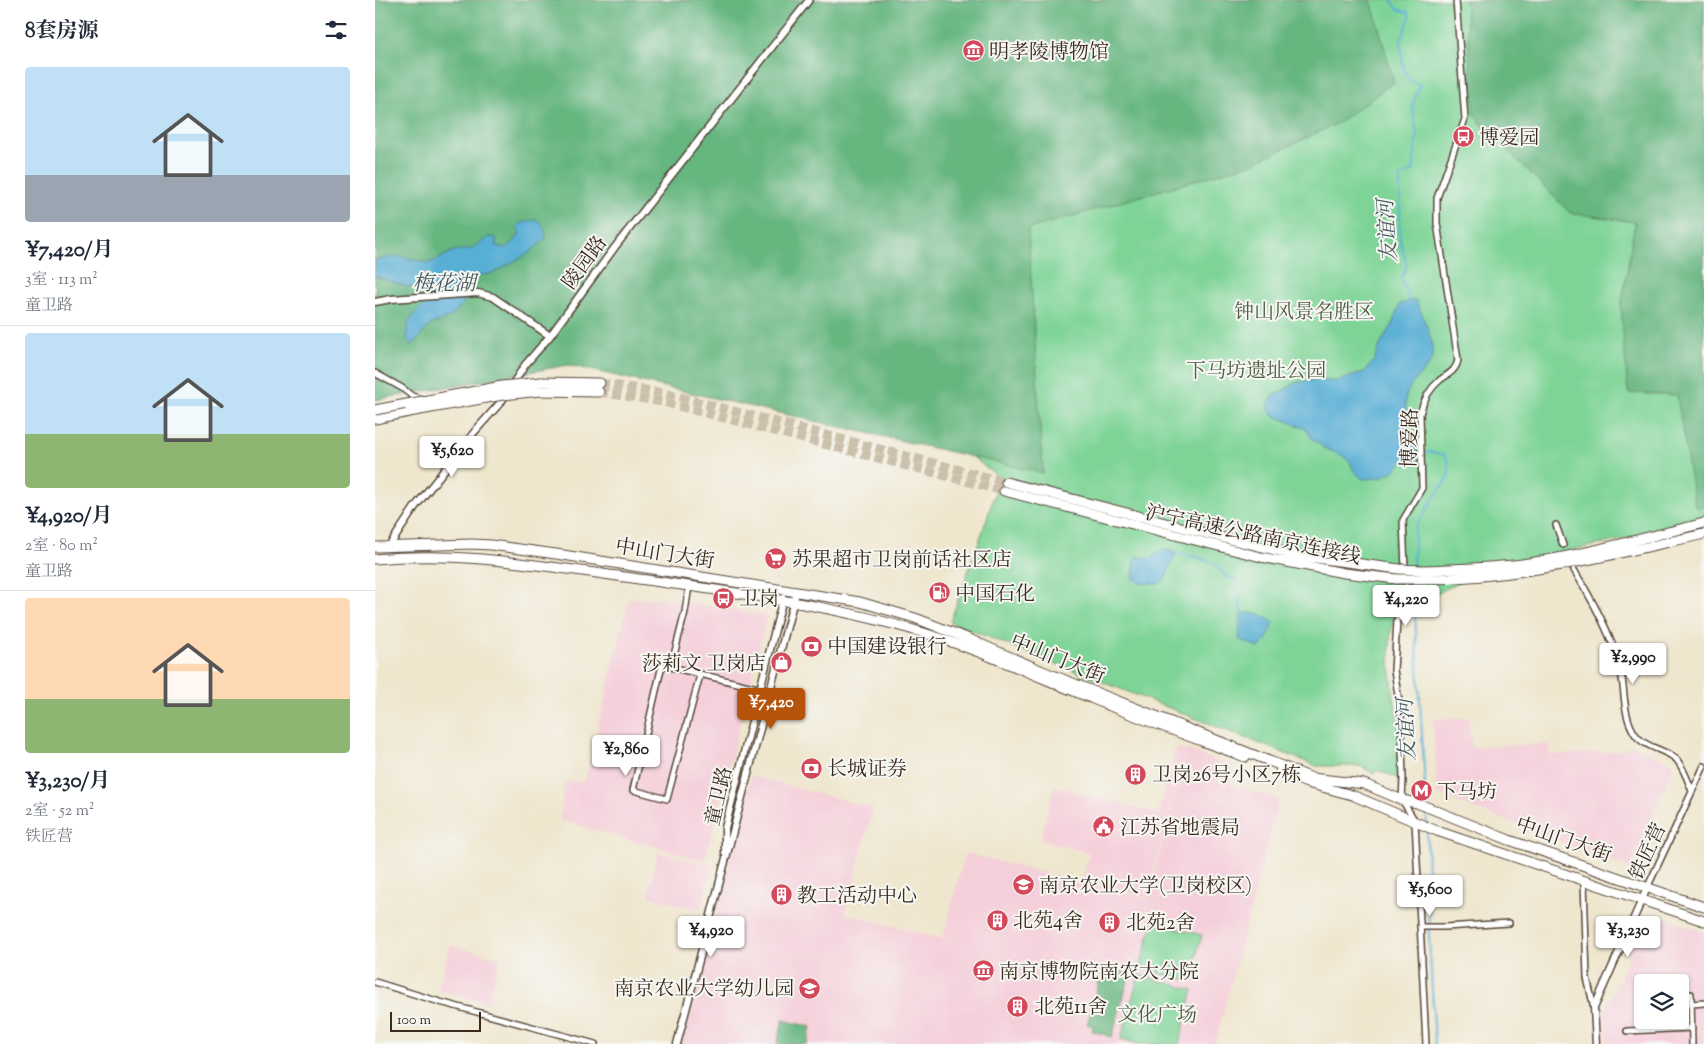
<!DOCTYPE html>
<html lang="zh">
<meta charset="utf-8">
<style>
:root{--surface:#fff;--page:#f6f6f7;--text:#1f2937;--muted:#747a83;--line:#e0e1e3;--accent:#b45309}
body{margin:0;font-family:"Sorts Mill Goudy","Noto Serif SC",serif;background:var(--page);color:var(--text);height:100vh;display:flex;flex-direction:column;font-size:19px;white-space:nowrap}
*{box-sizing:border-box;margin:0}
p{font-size:16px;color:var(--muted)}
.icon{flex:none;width:28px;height:28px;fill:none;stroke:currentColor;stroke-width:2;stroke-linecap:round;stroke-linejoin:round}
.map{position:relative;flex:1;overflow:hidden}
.sheet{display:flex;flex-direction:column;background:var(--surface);width:375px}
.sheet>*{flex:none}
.fabs{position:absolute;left:1259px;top:974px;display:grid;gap:10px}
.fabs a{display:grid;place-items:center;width:55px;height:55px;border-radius:5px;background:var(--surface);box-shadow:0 1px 4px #0004;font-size:25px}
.scale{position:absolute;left:15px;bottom:12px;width:91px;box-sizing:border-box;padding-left:5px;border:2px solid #3b2a1e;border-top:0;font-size:14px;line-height:18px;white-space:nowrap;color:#3b2a1e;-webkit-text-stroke:4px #f6f6f2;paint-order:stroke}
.price{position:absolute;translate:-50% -42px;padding:0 11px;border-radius:5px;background:#fff;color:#222;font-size:16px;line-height:32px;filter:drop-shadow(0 1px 2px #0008)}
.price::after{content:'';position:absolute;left:50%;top:30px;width:15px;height:11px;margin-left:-8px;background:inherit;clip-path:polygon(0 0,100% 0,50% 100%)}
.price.current{background:var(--accent);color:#fff}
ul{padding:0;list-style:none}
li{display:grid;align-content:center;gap:10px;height:265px;padding:0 25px}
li+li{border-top:1px solid var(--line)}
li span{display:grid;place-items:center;height:155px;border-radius:5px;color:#555}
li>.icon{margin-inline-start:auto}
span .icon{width:90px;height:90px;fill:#fffc;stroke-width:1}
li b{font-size:21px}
h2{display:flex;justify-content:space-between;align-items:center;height:60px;padding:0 25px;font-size:21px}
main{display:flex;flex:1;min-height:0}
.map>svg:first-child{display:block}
.built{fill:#f5cfda;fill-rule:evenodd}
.green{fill:#7ed497;stroke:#5c7f5a}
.forest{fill:#66b680;stroke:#50704f}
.water{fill:#59afd5;stroke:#4a6c7a}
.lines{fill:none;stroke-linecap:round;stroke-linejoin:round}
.stream{stroke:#59afd5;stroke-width:2}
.trunk-tunnel{stroke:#cbc0ab;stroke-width:9;stroke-dasharray:9 4.5;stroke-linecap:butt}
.minor-casing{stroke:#564638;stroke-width:8}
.tertiary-casing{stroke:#564638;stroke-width:9}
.primary-casing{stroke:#564638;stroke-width:11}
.trunk-casing{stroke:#564638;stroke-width:11}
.minor{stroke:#fff;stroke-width:5}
.tertiary{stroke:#fff;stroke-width:6}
.primary{stroke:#fff;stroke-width:9}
.trunk{stroke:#fff;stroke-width:9}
.trunk-bridge-casing{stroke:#564638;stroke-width:11;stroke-linecap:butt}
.trunk-bridge{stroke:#fff;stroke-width:9}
.labels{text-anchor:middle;stroke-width:4;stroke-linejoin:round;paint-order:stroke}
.poi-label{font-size:20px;fill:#3b2a1e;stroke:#f6f6f2;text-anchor:start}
.street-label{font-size:20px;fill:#3b2a1e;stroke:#f6f6f2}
.park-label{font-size:20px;fill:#4f5d42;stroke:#f6f6f2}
.water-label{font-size:21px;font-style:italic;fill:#46595e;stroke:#f6f6f2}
</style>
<main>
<section class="sheet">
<h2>8套房源<svg class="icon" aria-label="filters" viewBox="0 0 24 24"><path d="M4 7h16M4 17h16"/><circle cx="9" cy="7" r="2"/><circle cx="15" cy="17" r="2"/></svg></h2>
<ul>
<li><span style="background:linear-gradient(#bfe0f5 70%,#9aa5b1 0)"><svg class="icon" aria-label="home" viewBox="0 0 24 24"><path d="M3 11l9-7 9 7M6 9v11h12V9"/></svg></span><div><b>¥7,420/月</b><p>3室 · 113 m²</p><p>童卫路</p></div></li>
<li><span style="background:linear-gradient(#bfe0f5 65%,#8fb573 0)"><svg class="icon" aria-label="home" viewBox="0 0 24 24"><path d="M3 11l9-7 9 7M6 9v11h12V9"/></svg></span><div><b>¥4,920/月</b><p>2室 · 80 m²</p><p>童卫路</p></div></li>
<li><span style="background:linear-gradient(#ffd9b3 65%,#8fb573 0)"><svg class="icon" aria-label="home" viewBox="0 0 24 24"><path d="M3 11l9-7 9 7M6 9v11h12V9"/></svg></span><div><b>¥3,230/月</b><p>2室 · 52 m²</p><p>铁匠营</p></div></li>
</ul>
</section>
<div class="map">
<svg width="1329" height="1044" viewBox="0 0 1329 1044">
<rect width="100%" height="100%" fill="#f6f6f2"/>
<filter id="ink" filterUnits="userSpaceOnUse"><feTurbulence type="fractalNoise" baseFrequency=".02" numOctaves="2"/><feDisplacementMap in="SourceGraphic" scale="10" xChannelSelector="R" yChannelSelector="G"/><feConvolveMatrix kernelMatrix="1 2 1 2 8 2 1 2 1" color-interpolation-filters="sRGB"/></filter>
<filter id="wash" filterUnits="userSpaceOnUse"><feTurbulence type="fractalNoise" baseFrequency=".0096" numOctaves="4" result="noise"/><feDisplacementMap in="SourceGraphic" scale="20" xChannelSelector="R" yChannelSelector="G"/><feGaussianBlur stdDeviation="1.12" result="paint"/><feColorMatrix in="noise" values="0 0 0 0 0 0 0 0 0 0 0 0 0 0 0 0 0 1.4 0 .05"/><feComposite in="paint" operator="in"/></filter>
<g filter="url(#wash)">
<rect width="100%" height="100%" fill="#efe6ce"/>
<!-- built -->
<path class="built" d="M286 598 392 616 330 861 185 820 189 782 210 781 254 599Z
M1093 718 1097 747 1173 744 1175 755 1245 751 1256 745 1299 764 1255 868 1062 794 1058 719Z
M801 748 811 750 771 897 707 880 715 853 665 840 679 786 783 814Z
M812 750 857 766 855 784 904 800 840 1044H307L376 776 498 808 470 913 568 939 590 853 772 899Z
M283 852 337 866 326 910 275 897 274 890Z
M1277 913 1329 932V1044H1231L1229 1013 1264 935ZM1268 982H1305V1020H1268Z
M75 945 125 958 113 1003 63 990Z"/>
<!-- green -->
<path class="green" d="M0 0H1329V523L1110 568 1019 617C1005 670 1032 725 1023 778L1001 770 999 774 986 766H942L575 622 607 533 625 478Z
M778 922 827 935 815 981 765 968Z
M764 975 818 990 804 1044H765L746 1039Z"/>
<!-- forest -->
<path class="forest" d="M0 0H996L1019 82 963 123 876 164 653 229 668 473 193 365 0 400Z
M1090 0H1329V506L1320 507 1302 395 1253 393 1246 308 1260 222 1195 213 1099 116Z
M728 967 755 974 737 1037 717 1031 718 1026 712 1024Z
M408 1020 436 1027 432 1044H402Z"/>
<!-- water -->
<path class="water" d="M160 220 164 221 169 228 171 238 157 251 119 273 101 276 95 281 88 304 76 317 55 325 38 345 32 340C32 318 35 319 49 304L48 293 43 288 29 286 0 276V260L24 256 53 263 62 260 78 251 96 249 114 237 121 238 122 246 129 248C137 245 141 240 145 233L142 228 144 224 153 221Z
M1041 300C1047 315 1064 349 1055 363 1049 374 1034 382 1031 397 1028 413 1040 418 1027 434L1028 440 1040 447V457L1026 463 1018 472 1011 474 1005 478 987 479 979 471 975 462 968 456 949 448 937 439 931 429 897 415 894 409 893 404 899 396 920 383 934 380 963 381 989 372 999 361 1005 345 1016 327 1025 304Z
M788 549 801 553 789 581 784 584 764 583 758 577 761 556 776 558Z
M866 612 885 614 899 623 890 642 884 648 864 639Z"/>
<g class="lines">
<!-- stream -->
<path class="stream" d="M1017 1 1022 9 1033 12 1035 17 1026 40 1027 58 1029 70 1034 80 1045 85 1037 105 1042 134 1038 171 1025 178V240L1032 266 1026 278 1034 299 1033 304
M801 553 821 557 841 564 849 575 862 580 866 612
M1038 566 1040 527 1074 476V463L1070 455 1056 452 1040 453
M1038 581 1051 803
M1051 810 1052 823
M1052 830 1054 937 1060 1044"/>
</g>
</g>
<g filter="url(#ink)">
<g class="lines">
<!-- trunk-tunnel -->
<path class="trunk-tunnel" d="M225 383 290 393 631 482
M224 392 288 402 629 491"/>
<defs>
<path id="minor" d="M0 373 27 388 37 396 47 399
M1181 525 1188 545
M1030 569 1028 520 1047 488 1045 414C1048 401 1054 389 1065 380 1073 374 1081 371 1083 360L1062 223V198L1090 119 1081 0
M1199 570C1217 600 1234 630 1244 663 1251 686 1246 713 1260 734 1269 748 1293 750 1302 760 1309 769 1313 781 1317 791
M1031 578V586L1022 621 1019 670 1026 713 1028 779 1027 800 1040 821 1051 1044
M314 586 310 612 296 667 287 665 258 790 292 799 325 675
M296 667 395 691
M1209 881 1212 978 1219 1008
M1273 886 1329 766
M1045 927H1070L1134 923
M0 982 65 1002 220 1044
M1316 994 1317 1044
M1317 1004 1329 1003
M1252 1031 1317 1028"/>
<path id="tertiary" d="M0 302 16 299 103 293 118 297 175 336
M15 545 40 507 101 430 126 402 150 365 175 336 240 247 434 0
M350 853V828L408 598
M302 1044 421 592
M1221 1044 1219 1008 1273 886"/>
<path id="primary" d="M0 547 97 544 116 545 188 555 485 602 540 618 594 639 670 672 937 778 989 784 1027 800 1042 803 1134 840 1329 907
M0 559C82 551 162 565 243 576 339 590 438 601 532 628 594 645 658 675 718 699 768 720 819 738 870 757
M905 772 932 783 977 795 1062 831 1329 921"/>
<path id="trunk" d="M166 382 225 383
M166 391 224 392
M0 419 34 412
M631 482 845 537 926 556 1024 569
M629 491 886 557 969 573 1022 579
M1048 570C1081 569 1114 568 1147 564 1208 555 1269 538 1329 523
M1048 579C1145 579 1236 555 1329 534"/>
</defs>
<!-- minor casing -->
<use href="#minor" class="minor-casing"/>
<!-- tertiary casing -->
<use href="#tertiary" class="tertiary-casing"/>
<!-- primary casing -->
<use href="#primary" class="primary-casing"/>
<!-- trunk casing -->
<use href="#trunk" class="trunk-casing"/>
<!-- minor -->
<use href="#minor" class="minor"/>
<!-- tertiary -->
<use href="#tertiary" class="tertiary"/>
<!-- primary -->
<use href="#primary" class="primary"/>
<!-- trunk -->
<use href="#trunk" class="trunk"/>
<defs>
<path id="trunk-bridge" d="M0 410 127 386 166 382
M34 412 128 395 166 391
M1024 569 1048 570
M1022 579H1048"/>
</defs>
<!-- trunk-bridge casing -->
<use href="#trunk-bridge" class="trunk-bridge-casing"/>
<!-- trunk-bridge -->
<use href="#trunk-bridge" class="trunk-bridge"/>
</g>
</g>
<!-- icons -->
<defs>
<symbol id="museum-disc" viewBox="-11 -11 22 22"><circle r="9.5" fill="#d1495b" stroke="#f6f6f2"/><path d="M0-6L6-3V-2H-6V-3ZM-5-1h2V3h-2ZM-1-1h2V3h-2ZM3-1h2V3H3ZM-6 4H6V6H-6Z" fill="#fff"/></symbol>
<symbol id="bus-disc" viewBox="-11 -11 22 22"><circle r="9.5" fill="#d1495b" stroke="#f6f6f2"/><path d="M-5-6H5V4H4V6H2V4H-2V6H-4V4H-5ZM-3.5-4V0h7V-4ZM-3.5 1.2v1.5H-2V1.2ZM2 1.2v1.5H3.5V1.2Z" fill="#fff"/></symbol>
<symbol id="supermarket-disc" viewBox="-11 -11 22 22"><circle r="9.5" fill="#d1495b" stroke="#f6f6f2"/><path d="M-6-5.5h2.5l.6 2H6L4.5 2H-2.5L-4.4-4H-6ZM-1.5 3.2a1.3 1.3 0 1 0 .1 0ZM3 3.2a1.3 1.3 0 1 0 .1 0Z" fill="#fff"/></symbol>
<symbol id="fuel-disc" viewBox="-11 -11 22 22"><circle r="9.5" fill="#d1495b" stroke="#f6f6f2"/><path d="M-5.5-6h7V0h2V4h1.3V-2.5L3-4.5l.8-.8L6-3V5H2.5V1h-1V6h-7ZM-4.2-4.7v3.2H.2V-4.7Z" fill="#fff"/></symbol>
<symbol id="bank-disc" viewBox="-11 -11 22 22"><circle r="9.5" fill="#d1495b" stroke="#f6f6f2"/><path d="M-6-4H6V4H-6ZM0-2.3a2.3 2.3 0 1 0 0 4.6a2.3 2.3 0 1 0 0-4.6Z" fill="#fff"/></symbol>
<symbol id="shop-disc" viewBox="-11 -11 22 22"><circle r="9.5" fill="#d1495b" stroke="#f6f6f2"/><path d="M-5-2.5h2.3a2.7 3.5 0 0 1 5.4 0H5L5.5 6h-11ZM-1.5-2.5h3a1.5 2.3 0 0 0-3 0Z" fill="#fff"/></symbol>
<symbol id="building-disc" viewBox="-11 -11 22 22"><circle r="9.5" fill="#d1495b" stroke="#f6f6f2"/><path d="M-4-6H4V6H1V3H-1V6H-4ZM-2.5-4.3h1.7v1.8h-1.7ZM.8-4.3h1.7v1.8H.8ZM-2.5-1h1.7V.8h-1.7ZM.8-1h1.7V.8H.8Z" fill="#fff"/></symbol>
<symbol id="metro-disc" viewBox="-11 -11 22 22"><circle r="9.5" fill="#d1495b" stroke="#f6f6f2"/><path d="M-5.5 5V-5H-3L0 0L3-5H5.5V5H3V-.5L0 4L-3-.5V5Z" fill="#fff"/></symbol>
<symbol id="civic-disc" viewBox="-11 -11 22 22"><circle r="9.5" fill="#d1495b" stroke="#f6f6f2"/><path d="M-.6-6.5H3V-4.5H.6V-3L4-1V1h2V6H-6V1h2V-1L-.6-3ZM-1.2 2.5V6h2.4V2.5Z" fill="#fff"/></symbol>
<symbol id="university-disc" viewBox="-11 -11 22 22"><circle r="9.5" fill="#d1495b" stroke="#f6f6f2"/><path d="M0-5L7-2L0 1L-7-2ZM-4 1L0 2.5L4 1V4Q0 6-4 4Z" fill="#fff"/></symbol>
<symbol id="school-disc" viewBox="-11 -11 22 22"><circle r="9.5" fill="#d1495b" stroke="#f6f6f2"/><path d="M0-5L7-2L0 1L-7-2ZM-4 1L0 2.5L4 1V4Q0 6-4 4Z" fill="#fff"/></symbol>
</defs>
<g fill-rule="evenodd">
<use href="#museum-disc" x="586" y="38" width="25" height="25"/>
<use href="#bus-disc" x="1076" y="124" width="25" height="25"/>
<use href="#supermarket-disc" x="388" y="546" width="25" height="25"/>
<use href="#fuel-disc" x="552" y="580" width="25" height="25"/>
<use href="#bus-disc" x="336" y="586" width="25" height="25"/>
<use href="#bank-disc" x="424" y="634" width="25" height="25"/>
<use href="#shop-disc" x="394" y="650" width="25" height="25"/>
<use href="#bank-disc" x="424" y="756" width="25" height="25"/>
<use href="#building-disc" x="748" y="762" width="25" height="25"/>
<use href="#metro-disc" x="1034" y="778" width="25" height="25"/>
<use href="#civic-disc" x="716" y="814" width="25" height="25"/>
<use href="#university-disc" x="636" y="872" width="25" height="25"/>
<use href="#building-disc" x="394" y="882" width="25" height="25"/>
<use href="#building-disc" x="610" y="908" width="25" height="25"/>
<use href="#building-disc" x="722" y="910" width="25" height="25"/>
<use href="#museum-disc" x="596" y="958" width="25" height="25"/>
<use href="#school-disc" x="422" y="976" width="25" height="25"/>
<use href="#building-disc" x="630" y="994" width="25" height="25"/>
</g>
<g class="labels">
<!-- poi labels -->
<g class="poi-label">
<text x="614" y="58">明孝陵博物馆</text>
<text x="1104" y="144">博爱园</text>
<text x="417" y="566">苏果超市卫岗前话社区店</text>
<text x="580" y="600">中国石化</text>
<text x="364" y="605">卫岗</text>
<text x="452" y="653">中国建设银行</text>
<text x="391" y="670" text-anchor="end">莎莉文 卫岗店</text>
<text x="452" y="775">长城证券</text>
<text x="777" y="781">卫岗26号小区7栋</text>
<text x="1062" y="798">下马坊</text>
<text x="745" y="834">江苏省地震局</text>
<text x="664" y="892">南京农业大学(卫岗校区)</text>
<text x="422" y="902">教工活动中心</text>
<text x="638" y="927">北苑4舍</text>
<text x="751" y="929">北苑2舍</text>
<text x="624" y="978">南京博物院南农大分院</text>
<text x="419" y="995" text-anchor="end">南京农业大学幼儿园</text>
<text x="659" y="1013">北苑11舍</text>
</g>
<!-- street labels -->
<g class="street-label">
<text transform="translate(209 262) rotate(-54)" y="7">陵园路</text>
<text transform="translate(1034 438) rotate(-88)" y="7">博爱路</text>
<text transform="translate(878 534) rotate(12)" y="7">沪宁高速公路南京连接线</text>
<text transform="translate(290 553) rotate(9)" y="7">中山门大街</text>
<text transform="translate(683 658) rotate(22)" y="7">中山门大街</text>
<text transform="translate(343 796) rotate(-77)" y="7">童卫路</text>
<text transform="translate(1189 839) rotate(19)" y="7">中山门大街</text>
<text transform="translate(1272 851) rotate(-65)" y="7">铁匠营</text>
</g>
<!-- park labels -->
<g class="park-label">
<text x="929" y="318">钟山风景名胜区</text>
<text x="881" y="377">下马坊遗址公园</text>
<text x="782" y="1021">文化广场</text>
</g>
<!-- water labels -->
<g class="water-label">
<text transform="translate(1012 231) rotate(-94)" y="7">友谊河</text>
<text x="69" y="290">梅花湖</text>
<text transform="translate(1031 730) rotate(-93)" y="7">友谊河</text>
</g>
</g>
</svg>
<div class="fabs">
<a><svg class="icon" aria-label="layers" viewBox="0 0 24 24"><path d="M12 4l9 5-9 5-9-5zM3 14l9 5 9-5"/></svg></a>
</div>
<div class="scale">100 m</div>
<b class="price" style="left:77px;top:478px">¥5,620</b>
<b class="price" style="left:1031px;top:627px">¥4,220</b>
<b class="price" style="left:1258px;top:685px">¥2,990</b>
<b class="price current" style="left:396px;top:730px">¥7,420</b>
<b class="price" style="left:251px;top:777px">¥2,860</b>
<b class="price" style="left:1055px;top:917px">¥5,600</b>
<b class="price" style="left:336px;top:958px">¥4,920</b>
<b class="price" style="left:1253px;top:958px">¥3,230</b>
</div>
</main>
